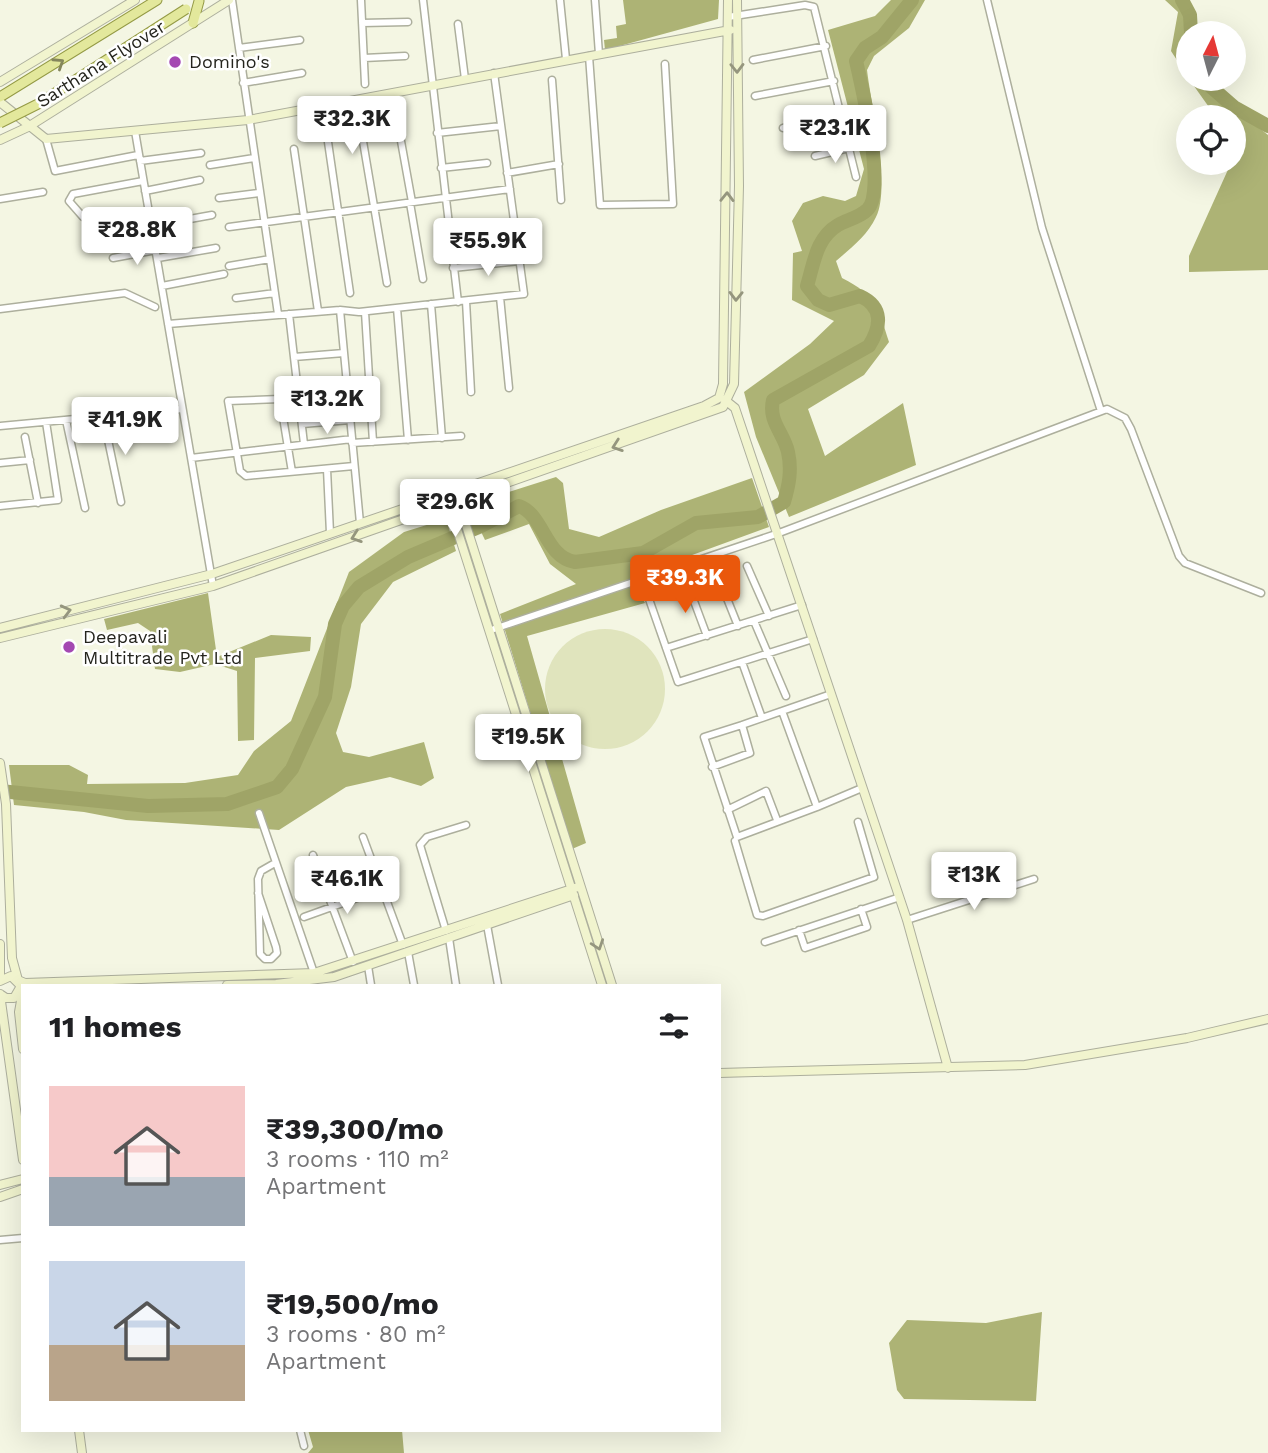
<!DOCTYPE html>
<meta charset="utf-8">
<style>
:root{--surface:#fff;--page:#f6f6f6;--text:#202124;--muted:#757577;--accent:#ea580c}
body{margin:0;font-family:"Work Sans",sans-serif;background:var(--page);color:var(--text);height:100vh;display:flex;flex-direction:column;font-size:26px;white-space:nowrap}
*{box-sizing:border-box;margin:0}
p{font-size:23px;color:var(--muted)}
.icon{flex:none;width:38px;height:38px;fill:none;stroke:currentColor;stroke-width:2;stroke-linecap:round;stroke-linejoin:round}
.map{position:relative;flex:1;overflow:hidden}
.details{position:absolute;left:21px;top:984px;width:700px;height:448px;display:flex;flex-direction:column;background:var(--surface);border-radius:0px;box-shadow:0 7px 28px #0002}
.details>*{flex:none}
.needle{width:46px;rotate:6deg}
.tools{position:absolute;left:1176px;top:21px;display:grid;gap:14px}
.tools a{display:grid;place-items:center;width:70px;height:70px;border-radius:50%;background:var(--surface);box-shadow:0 7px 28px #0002;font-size:35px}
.price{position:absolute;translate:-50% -60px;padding:0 16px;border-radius:7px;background:#fff;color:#222;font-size:23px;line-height:46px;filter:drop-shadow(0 2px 4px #0008)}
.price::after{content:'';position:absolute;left:50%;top:42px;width:21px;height:16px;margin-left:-10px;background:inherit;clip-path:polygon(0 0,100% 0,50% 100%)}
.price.active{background:var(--accent);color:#fff}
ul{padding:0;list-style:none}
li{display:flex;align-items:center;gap:21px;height:175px;padding:0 28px}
li span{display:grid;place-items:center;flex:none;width:196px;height:140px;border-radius:0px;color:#555}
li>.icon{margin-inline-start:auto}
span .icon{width:84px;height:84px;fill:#fffc;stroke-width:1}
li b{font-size:30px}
h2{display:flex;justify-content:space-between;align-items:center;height:84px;padding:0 28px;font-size:30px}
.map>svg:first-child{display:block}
.green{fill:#e0e4bd}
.forest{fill:#adb375}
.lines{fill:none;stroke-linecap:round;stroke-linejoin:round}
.river{stroke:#9fa467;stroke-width:14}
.street-casing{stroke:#adaf9d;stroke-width:9}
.secondary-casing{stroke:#adaf9d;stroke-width:10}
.primary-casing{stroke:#949a45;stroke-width:11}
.street{stroke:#fff;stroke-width:6}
.secondary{stroke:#f1f4ce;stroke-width:8}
.primary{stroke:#e3e89c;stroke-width:9}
.primary-bridge-casing{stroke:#949a45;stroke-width:11;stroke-linecap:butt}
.primary-bridge{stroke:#e3e89c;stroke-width:9}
.oneway{stroke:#84865c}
.oneway2{stroke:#95967e}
.poi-dot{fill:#a448b2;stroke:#fff;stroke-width:2.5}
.labels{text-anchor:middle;stroke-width:5;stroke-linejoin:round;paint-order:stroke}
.poi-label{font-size:18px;fill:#24241d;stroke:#fff;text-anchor:start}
.street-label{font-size:18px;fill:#24241d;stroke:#fff}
</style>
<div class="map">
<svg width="1268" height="1453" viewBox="0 0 1268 1453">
<rect width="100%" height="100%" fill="#f4f6e3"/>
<!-- green -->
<path class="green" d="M545 689a60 60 0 1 1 120 0a60 60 0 1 1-120 0Z"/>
<!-- forest -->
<path class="forest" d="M623 0H719L718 19 605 50 604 40 617 38 616 26 626 24Z
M891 0H925L909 28 874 56 867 70C871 105 891 187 876 217 867 236 851 248 836 261L842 278C877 296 878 307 889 342L864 375 808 409 825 456 903 403 916 465 789 517 756 437 744 392 810 344 834 321 792 300 793 253 802 251 792 221 803 203 823 196 845 201 856 196 864 169 828 30 875 16Z
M1165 0H1186L1192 9 1185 43 1188 77 1171 51 1178 12Z
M1189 79H1198L1268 135V270L1189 272V256L1231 163H1234V117H1216Z
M556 477 563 483 569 529 599 537 661 510 752 478 769 527 632 577 645 603 527 636 586 843 572 849 500 614 576 584 550 564 529 524 485 540 470 509 477 502Z
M446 519 456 551 393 582 361 624 351 687 336 733 343 752 369 757 424 742 434 778 421 786 390 777 346 787 279 830 126 820 84 812 14 805 9 765H69L88 775 87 784 185 783 238 775 254 751 291 721 349 572 404 532Z
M208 593 217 657 271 635 311 637 310 651 255 658 254 740 238 741 237 671 215 664 180 672 155 669 150 631 138 623 107 630 104 619Z
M1042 1312 1036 1401 904 1399 897 1390 889 1343 907 1320 986 1323Z
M308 1430H402L404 1453H308L313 1447Z"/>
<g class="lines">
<!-- river -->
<path class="river" d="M1182 0 1190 15 1191 33
M1202 79 1234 107 1268 126
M0 791 148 806 227 804 277 787 292 769 325 697 335 624 343 606 359 587 408 557 481 526 519 506C544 515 545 557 575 562L643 553 696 523 758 517 784 502C789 485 792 470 788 452 784 433 768 422 773 400L869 346C881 327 884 307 860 296L829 305 818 300 807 286C814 263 816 238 838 225 847 220 860 217 867 210 887 193 862 87 856 61L865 48 882 37 912 0"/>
<defs>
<path id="street" d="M232 0 278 314
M361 0 365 84
M423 0 458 302
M560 0 566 59
M595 0 599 54
M987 0 1042 228 1101 411
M728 17 805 5 814 7 856 177
M362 23 408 22
M458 24 465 79
M239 48 300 40
M589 56 600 205 673 204 665 64
M364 58 405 56
M753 60 826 46
M552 80 561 200
M243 83 302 73
M755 96 834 81
M356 100 387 283
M397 119 412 202
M783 128 842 116
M135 131 213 586
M437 133 501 126
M46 139 55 171 138 155
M328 142 350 293
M294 149 318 311
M815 156 849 148
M140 161 201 153
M210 165 254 158
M441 168 487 163
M507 173 559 164
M145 191 200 180
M219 198 259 193
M0 199 43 192
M410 203 423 279
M83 217 69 201 73 194 143 181
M99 226 149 217
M151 226 212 215
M229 227 510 189
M449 235 515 227
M113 258 156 250
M158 258 216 248
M229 266 270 259
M453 268 520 261
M162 286 224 274
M500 297 509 388
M236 298 275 293
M466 301 471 392
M431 304 442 438
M397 308 408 440
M0 309 125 293 155 307
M340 310 360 523
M365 312 373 442
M289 314 304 444
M168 324 340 310 359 312 524 294 494 73
M294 357 344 353
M298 391 347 387
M103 416 121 502
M66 420 85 508
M302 424 350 420
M0 426 182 409
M25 437 38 503
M352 443 461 436
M191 458 352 439
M0 463 30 460
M327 469 330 533
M292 472 280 399 228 401 240 471 246 476 354 466
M0 506 58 500 46 422
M747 566 769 616
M718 576 738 626
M642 579 678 682 813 639
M688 585 707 636
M754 621 786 696
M494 629 779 533 1107 409 1125 418 1131 429 1179 556 1185 563 1261 593
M666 648 802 605
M742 662 762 718
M742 725 782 711
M712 767 750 753 742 725 704 737 737 837 817 807 782 711 831 694
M817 807 862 788
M727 810 766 791 777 820
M259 813 314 973
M363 837 403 945
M735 841 757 915 763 916 874 877 858 822
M313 855 353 962
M258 893 276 947 277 953 271 959H265L260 954 258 879 261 871 275 863
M304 917 382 889
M907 920 1034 879
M487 925 498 985
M799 930 805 948 867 927 861 909
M446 931 420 845 427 837 466 825
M449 938 456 985
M765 942 897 898
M408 952 414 985
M368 966 371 985
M0 1240 23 1238
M300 1430 304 1446"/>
<path id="secondary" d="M0 82 135 0
M0 102 46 139 248 120 730 30
M0 140 28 127 229 0
M725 400 735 408 907 920 948 1068
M457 497 612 985
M448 501 602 985
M0 628 212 574 704 406 719 398 723 384 728 0
M0 638 213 586 723 407 734 384 736 307 739 186 737 0
M0 763 6 804 12 958 18 980 25 983 314 973 578 887
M0 944V977
M0 981 11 976 21 986 14 998H6L0 994
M227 985 276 984 334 977 574 895
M23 990 19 1012 23 1049
M0 994 23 1160
M719 1073 1025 1065 1187 1038 1268 1019
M0 1185 23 1179
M0 1197 23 1189
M79 1430 82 1453"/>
<path id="primary" d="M193 23 199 1
M0 97 157 0"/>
</defs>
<!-- street casing -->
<use href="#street" class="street-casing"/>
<!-- secondary casing -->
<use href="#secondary" class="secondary-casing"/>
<!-- primary casing -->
<use href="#primary" class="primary-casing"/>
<!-- street -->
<use href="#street" class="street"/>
<!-- secondary -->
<use href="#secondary" class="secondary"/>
<!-- primary -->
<use href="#primary" class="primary"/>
<defs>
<path id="primary-bridge" d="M0 123 38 104 186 9"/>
</defs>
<!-- primary-bridge casing -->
<use href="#primary-bridge" class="primary-bridge-casing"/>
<!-- primary-bridge -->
<use href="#primary-bridge" class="primary-bridge"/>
</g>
<!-- one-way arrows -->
<defs><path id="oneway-chevron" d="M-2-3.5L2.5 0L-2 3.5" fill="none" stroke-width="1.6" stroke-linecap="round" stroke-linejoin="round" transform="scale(1.75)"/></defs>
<use class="oneway" href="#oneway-chevron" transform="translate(59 63) rotate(-33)"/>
<g class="oneway2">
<use href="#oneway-chevron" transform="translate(737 68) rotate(89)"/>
<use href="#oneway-chevron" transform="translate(727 197) rotate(-89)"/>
<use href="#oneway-chevron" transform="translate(736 296) rotate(91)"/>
<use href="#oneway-chevron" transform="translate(617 446) rotate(161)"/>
<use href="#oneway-chevron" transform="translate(356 537) rotate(161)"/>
<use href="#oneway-chevron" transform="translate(66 611) rotate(-14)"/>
<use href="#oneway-chevron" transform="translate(598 945) rotate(71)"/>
</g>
<!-- markers -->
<g class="poi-dot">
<circle cx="175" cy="62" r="7"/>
<circle cx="69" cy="647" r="7"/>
</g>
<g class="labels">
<!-- poi labels -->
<g class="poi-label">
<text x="189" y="68">Domino's</text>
<text x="83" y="643">Deepavali<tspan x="83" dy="21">Multitrade Pvt Ltd</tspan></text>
</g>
<!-- street labels -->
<g class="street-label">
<text transform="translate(101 64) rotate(-32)" y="6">Sarthana Flyover</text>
</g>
</g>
</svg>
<div class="tools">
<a><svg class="needle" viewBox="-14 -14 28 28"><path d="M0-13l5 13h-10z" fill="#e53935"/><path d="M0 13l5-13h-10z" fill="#757577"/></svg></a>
<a><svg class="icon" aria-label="locate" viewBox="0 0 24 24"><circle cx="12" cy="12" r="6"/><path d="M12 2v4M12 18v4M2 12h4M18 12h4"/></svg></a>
</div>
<b class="price" style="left:352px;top:156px">₹32.3K</b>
<b class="price" style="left:835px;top:165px">₹23.1K</b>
<b class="price" style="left:137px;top:267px">₹28.8K</b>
<b class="price" style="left:488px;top:278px">₹55.9K</b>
<b class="price" style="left:327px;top:436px">₹13.2K</b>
<b class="price" style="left:125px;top:457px">₹41.9K</b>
<b class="price" style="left:455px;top:539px">₹29.6K</b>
<b class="price active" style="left:685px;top:615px">₹39.3K</b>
<b class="price" style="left:528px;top:774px">₹19.5K</b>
<b class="price" style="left:974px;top:912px">₹13K</b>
<b class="price" style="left:347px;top:916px">₹46.1K</b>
<section class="details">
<h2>11 homes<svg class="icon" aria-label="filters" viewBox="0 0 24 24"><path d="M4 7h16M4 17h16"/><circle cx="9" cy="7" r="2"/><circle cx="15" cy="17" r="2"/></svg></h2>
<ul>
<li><span style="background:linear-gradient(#f6c9c9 65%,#9aa5b1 0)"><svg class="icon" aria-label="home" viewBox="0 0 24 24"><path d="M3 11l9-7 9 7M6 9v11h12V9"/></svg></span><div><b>₹39,300/mo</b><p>3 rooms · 110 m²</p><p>Apartment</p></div></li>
<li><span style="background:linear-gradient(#c9d6e8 60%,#b9a48a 0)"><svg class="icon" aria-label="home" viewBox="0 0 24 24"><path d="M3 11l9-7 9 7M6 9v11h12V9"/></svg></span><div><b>₹19,500/mo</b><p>3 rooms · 80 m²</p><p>Apartment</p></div></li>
</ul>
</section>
</div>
